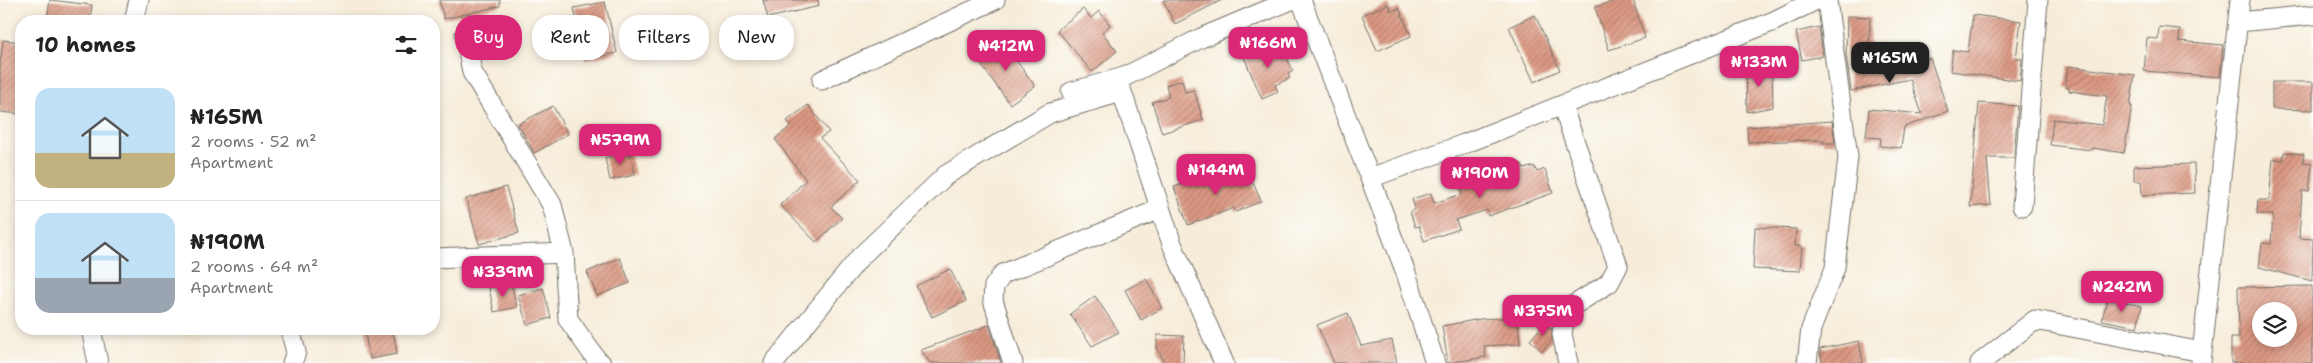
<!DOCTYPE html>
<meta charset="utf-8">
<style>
:root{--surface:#fff;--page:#f6f6f6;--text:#222;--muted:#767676;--line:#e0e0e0;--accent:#db2777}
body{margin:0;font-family:"Shantell Sans",sans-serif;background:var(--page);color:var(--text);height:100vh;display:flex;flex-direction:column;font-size:19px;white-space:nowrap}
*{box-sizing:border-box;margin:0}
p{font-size:16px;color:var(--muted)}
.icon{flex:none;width:28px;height:28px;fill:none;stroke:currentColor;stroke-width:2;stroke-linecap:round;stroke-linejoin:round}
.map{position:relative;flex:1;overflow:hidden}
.drawer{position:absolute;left:15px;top:15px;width:425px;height:320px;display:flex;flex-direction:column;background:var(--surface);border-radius:20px;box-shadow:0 2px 8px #0003}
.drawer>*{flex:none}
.banner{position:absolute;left:455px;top:15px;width:475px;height:45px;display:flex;gap:10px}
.fabs{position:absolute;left:2252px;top:302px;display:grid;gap:10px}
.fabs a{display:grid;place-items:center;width:45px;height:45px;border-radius:50%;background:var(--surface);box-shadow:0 2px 8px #0003;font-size:25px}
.price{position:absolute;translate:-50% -42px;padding:0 11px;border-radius:10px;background:var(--accent);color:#fff;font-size:16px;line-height:32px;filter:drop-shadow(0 1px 2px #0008)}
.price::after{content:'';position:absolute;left:50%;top:30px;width:15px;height:11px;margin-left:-8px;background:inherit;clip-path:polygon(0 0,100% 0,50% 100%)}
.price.on{background:#222;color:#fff}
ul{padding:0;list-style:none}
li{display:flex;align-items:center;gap:15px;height:125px;padding:0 20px}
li+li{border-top:1px solid var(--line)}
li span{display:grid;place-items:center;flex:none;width:140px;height:100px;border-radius:15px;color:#555}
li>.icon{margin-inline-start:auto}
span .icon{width:60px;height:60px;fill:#fffc;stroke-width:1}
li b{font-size:21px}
h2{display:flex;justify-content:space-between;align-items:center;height:60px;padding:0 20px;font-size:21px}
.pill{padding:0 18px;border-radius:20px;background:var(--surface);box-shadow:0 2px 8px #0003;font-size:18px;line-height:45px}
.pill.on{background:var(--accent);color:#fff}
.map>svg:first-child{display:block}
.building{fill:url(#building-hatch);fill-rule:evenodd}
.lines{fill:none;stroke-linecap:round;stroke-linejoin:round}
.street-casing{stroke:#726f68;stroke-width:21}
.street{stroke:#fff;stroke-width:19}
</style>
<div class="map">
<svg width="2313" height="363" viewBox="0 0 2313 363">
<defs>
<pattern id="building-hatch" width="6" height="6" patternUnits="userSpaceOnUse" patternTransform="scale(1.25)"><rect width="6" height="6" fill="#db9882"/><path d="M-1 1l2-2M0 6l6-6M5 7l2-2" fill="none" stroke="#b27c6b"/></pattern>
</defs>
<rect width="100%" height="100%" fill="#fdfcf7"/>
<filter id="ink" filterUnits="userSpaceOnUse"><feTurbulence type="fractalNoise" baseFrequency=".02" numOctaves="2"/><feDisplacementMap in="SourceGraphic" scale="10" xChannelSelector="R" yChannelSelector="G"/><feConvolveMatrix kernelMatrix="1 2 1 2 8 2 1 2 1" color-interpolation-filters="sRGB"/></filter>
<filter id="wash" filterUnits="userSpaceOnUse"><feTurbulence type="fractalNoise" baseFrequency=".0096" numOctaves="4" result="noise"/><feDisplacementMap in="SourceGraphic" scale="20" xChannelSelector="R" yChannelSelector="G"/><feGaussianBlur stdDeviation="1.12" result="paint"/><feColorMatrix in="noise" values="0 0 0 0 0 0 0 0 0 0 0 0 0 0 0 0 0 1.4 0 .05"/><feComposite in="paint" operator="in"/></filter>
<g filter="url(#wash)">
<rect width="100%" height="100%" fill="#f6ecd9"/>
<g id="blocks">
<!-- building -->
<path class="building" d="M50 0 92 5 90 21H47Z
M439 0H500V6L444 19Z
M763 0H818L819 6 768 18Z
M1163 0H1222L1175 24Z
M1618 0H1633L1645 38 1609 50 1595 7Z
M605 2 617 53 585 60 574 8Z
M1388 4 1391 11 1399 8 1411 36 1377 51 1362 15Z
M1083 9 1091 18 1099 11 1110 25 1102 32 1117 51 1092 72 1057 30Z
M1535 15 1560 70 1534 82 1509 27Z
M1973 15 2021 21 2016 58 2022 59 2020 81 1950 71 1953 50 1968 52Z
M1847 16 1870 17 1869 58 1899 52 1902 67 1930 58 1948 111 1904 127 1901 148 1880 146 1881 138 1866 137 1869 109 1922 114 1910 79 1851 91 1846 55Z
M1819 27 1823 56 1802 60 1796 32Z
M2159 27 2180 29 2179 41 2223 45 2220 77 2144 71 2147 38 2158 39Z
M3 40 21 42V114L0 112V65Z
M1001 40 1035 86 1010 104 976 58Z
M1274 42 1281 59 1286 56 1293 71 1288 74 1290 78 1275 85 1278 92 1262 99 1243 55Z
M1772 66 1773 107 1747 112 1746 67Z
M2068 66 2135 75 2130 106H2132L2124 153 2092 148 2091 150 2050 145 2053 119 2102 125 2107 96 2069 91V88L2065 87Z
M1182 80 1185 92 1194 90 1203 120 1162 133 1152 102 1169 97 1166 85Z
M2272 82H2313V110L2272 109Z
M1979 103 2018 106 2014 158H1987L1991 205 1970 207Z
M808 105 829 132 820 138 860 180 831 207 842 218 816 242 780 205 806 180 775 139 791 126 787 121Z
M553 106 568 134 534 153 518 124Z
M1832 121 1835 143H1823V140L1748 142 1747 127Z
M630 152 635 175 610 180 605 158Z
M2284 152 2304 154 2303 162 2312 163 2309 191H2302L2299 238 2313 239 2312 281 2259 267 2262 243 2271 244 2273 215 2257 214 2258 200H2269L2273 159 2283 160Z
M1521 163 1524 169 1534 166 1537 172 1545 169 1553 193 1488 216 1487 210 1456 220 1459 229 1424 241 1419 226 1415 227 1410 211 1415 209 1412 199 1431 193 1434 203 1462 194 1459 183Z
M2194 164 2195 193 2142 195 2141 181H2134V166Z
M1247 169 1261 201 1236 212 1234 208 1188 225 1174 187 1210 175 1213 185Z
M506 187 519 233 479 244 466 199Z
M1755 227 1796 229 1795 246H1802L1800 271 1753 269Z
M620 258 630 283 597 296 587 272Z
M950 269 966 301 932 317 916 286Z
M1146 279 1162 308 1141 320 1125 290Z
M511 283 517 307 494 312 489 288Z
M2312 286V363H2231V338H2239L2238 287ZM2261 311H2289V339H2261Z
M543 288 551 318 527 325 518 295Z
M1095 296 1119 332 1092 346 1070 314Z
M2107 299 2142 306 2137 327 2102 320Z
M1348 313 1361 346 1392 340 1397 363H1334L1317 325Z
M1518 317 1520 344 1484 346 1486 357 1448 363 1442 326 1480 319Z
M1545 323 1552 329V340L1542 351 1530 340Z
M989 325 1001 363H930L921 350Z
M364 329H393L397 354 370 359Z
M1157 335 1184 336 1183 363H1165L1157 348Z
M1859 341 1863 363H1822L1820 349Z"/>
</g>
</g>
<g filter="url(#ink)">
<use href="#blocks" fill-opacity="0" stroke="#726f68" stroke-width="1"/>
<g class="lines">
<defs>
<path id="street" d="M1301 0 1370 178
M134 21 139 0
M2238 22 2313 15
M465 35 472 72 552 205 564 253 568 319 597 360 601 363
M822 80 995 0
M1071 92 1124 77 1201 38 1291 0
M1562 105 1618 266 1609 283 1566 310 1562 334 1568 363
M2022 206 2038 0
M434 258 564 253
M91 329 98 363
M290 329 296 352 292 363
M774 363 860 257 946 175 1050 113 1122 92 1172 244 1224 363
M1013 363 993 300 994 286 1003 274 1160 209
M1435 363 1406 273 1370 178 1464 144 1774 21 1816 0
M1807 363 1811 329 1835 268 1848 157 1827 0
M1980 363 2035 320 2202 352
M2201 363 2240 0"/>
</defs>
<!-- street casing -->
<use href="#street" class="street-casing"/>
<!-- street -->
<use href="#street" class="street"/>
</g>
</g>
</svg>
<div class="fabs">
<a><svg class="icon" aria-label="layers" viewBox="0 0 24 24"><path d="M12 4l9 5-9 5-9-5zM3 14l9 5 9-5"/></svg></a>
</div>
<b class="price" style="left:1268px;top:69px">₦166M</b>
<b class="price" style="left:1006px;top:72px">₦412M</b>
<b class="price on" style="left:1890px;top:84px">₦165M</b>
<b class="price" style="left:1759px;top:88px">₦133M</b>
<b class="price" style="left:620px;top:166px">₦579M</b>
<b class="price" style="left:1216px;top:196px">₦144M</b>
<b class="price" style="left:1480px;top:199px">₦190M</b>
<b class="price" style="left:503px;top:298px">₦339M</b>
<b class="price" style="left:2122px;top:313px">₦242M</b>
<b class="price" style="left:1543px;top:337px">₦375M</b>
<div class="banner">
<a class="pill on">Buy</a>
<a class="pill">Rent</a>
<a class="pill">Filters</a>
<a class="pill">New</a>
</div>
<section class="drawer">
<h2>10 homes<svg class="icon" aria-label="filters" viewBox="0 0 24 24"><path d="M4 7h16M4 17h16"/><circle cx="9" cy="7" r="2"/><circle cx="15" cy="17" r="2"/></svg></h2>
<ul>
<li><span style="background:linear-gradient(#bfe0f5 65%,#c2b280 0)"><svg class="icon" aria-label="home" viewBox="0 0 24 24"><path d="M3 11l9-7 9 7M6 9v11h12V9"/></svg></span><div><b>₦165M</b><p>2 rooms · 52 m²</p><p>Apartment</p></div></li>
<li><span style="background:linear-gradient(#bfe0f5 65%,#9aa5b1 0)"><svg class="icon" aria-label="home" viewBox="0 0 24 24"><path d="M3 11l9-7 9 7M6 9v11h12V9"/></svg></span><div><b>₦190M</b><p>2 rooms · 64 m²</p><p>Apartment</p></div></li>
</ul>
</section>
</div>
